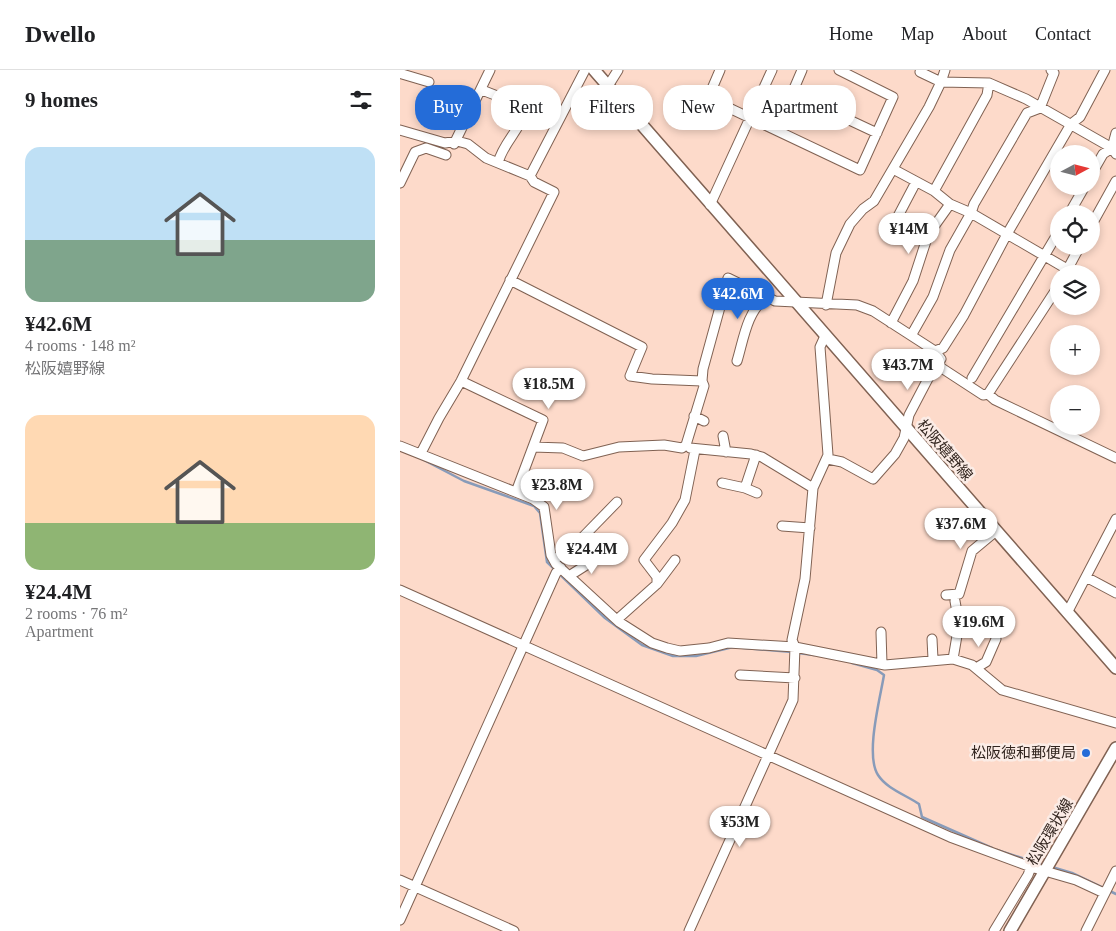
<!DOCTYPE html>
<meta charset="utf-8">
<style>
:root{--surface:#fff;--page:#f6f6f6;--text:#202124;--muted:#757577;--line:#e0e0e0;--accent:#246cd8}
body{margin:0;font-family:"Times New Roman","Noto Sans JP",serif;background:var(--page);color:var(--text);height:100vh;display:flex;flex-direction:column;font-size:19px;white-space:nowrap}
*{box-sizing:border-box;margin:0}
p{font-size:16px;color:var(--muted)}
.icon{flex:none;width:28px;height:28px;fill:none;stroke:currentColor;stroke-width:2;stroke-linecap:round;stroke-linejoin:round}
.map{position:relative;flex:1;overflow:hidden}
.drawer{display:flex;flex-direction:column;background:var(--surface);width:400px}
.drawer>*{flex:none}
.guide{position:absolute;left:15px;top:15px;width:475px;height:45px;display:flex;gap:10px}
.needle{width:32px;rotate:83deg}
.buttons{position:absolute;left:650px;top:75px;display:grid;gap:10px}
.buttons a{display:grid;place-items:center;width:50px;height:50px;border-radius:50%;background:var(--surface);box-shadow:0 2px 8px #0003;font-size:25px}
.price{position:absolute;translate:-50% -42px;padding:0 11px;border-radius:18px;background:#fff;color:#222;font-size:16px;line-height:32px;filter:drop-shadow(0 1px 2px #0008)}
.price::after{content:'';position:absolute;left:50%;top:30px;width:15px;height:11px;margin-left:-8px;background:inherit;clip-path:polygon(0 0,100% 0,50% 100%)}
.price.active{background:var(--accent);color:#fff}
ul{padding:0;list-style:none}
li{display:grid;align-content:center;gap:10px;height:265px;padding:0 25px}
li span{display:grid;place-items:center;height:155px;border-radius:15px;color:#555}
li>.icon{margin-inline-start:auto}
span .icon{width:90px;height:90px;fill:#fffc;stroke-width:1}
li b{font-size:21px}
h2{display:flex;justify-content:space-between;align-items:center;height:60px;padding:0 25px;font-size:21px}
.pill{padding:0 18px;border-radius:20px;background:var(--surface);box-shadow:0 2px 8px #0003;font-size:18px;line-height:45px}
.pill.active{background:var(--accent);color:#fff}
header{display:flex;align-items:center;gap:30px;box-sizing:border-box;height:70px;padding:0 25px;background:var(--surface);border-bottom:1px solid var(--line)}
header strong{font-size:24px}
nav{display:flex;gap:28px;margin-inline-start:auto;font-size:18px}
main{display:flex;flex:1;min-height:0}
.map>svg:first-child{display:block}
.lines{fill:none;stroke-linecap:round;stroke-linejoin:round}
.stream{stroke:#889bb9;stroke-width:2.5}
.minor-casing{stroke:#806253;stroke-width:11}
.major-casing{stroke:#806253;stroke-width:14}
.minor{stroke:#fff;stroke-width:9}
.major{stroke:#fff;stroke-width:11}
.poi-dot{fill:#246cd8;stroke:#fbece6;stroke-width:2}
.labels{text-anchor:middle;stroke-width:5;stroke-linejoin:round;paint-order:stroke}
.street-label{font-size:15px;fill:#31241e;stroke:#fbece6}
.poi-label{font-size:15px;fill:#31241e;stroke:#fbece6;text-anchor:end}
</style>
<header>
<strong>Dwello</strong>
<nav><a>Home</a><a>Map</a><a>About</a><a>Contact</a></nav>
</header>
<main>
<section class="drawer">
<h2>9 homes<svg class="icon" aria-label="filters" viewBox="0 0 24 24"><path d="M4 7h16M4 17h16"/><circle cx="9" cy="7" r="2"/><circle cx="15" cy="17" r="2"/></svg></h2>
<ul>
<li><span style="background:linear-gradient(#bfe0f5 60%,#7fa58c 0)"><svg class="icon" aria-label="home" viewBox="0 0 24 24"><path d="M3 11l9-7 9 7M6 9v11h12V9"/></svg></span><div><b>¥42.6M</b><p>4 rooms · 148 m²</p><p>松阪嬉野線</p></div></li>
<li><span style="background:linear-gradient(#ffd9b3 70%,#8fb573 0)"><svg class="icon" aria-label="home" viewBox="0 0 24 24"><path d="M3 11l9-7 9 7M6 9v11h12V9"/></svg></span><div><b>¥24.4M</b><p>2 rooms · 76 m²</p><p>Apartment</p></div></li>
</ul>
</section>
<div class="map">
<svg width="716" height="861" viewBox="0 0 716 861">
<rect width="100%" height="100%" fill="#fddaca"/>
<g class="lines">
<!-- stream -->
<path class="stream" d="M22 389 64 411 134 436 140 443 147 492 205 548 242 575 273 586H296L333 577 392 582
M398 583 414 585
M452 593 477 600 484 605C480 629 465 685 478 705 487 719 506 725 519 734L522 747 592 778
M597 780 644 795
M652 797 672 803 716 824"/>
<defs>
<path id="minor" d="M320 0 308 28 460 100 493 27 439 0
M402 0 393 21 396 25 477 63
M520 2 541 12 545 0
M2 4 29 12
M208 16 218 0
M82 20 110 31
M0 60 45 73 57 71 68 74 86 88 130 106 185 0
M54 74 90 0
M98 93C103 73 120 60 124 43
M493 99 534 121 587 25 589 13
M691 105 703 84 712 78 716 63
M0 113 15 82 26 78 46 85
M534 121 550 134 571 143 667 199
M310 135 372 0
M669 144 685 116
M496 150 516 112
M691 156 716 111
M665 204 680 176
M110 210 242 277 230 306 252 309 302 311 303 299 328 208 375 231 457 235 473 241 535 281 541 289 531 303 509 345 504 368 495 384 473 409 442 392 428 389
M426 235 436 183 450 154 463 139 474 131 529 37 541 12 589 13 626 29 712 78 716 84
M491 253 513 211 528 165 550 134
M512 264 533 227 550 180 571 143 574 134 627 43 640 38 654 3 651 0
M535 281 543 278 564 245 607 164 671 54 680 47 705 0
M337 291C343 272 347 240 366 228
M537 295 583 325 588 324 595 330 716 388
M572 308 659 161
M61 311 143 350 116 422
M588 324 659 215
M294 346 304 351
M323 366 326 382
M0 376 133 429 144 437 151 485 156 494 219 552 252 573 267 578 280 581 309 578 328 573 395 577 485 595 553 589 572 595 602 620 716 653
M133 377 163 378 183 386 219 377 264 375 282 378 286 375 304 316 302 311
M290 378 351 384 362 387 413 418
M21 383 39 348 61 311 154 122 134 112 130 106
M356 385 345 418 357 423
M322 413 345 418
M382 456 410 458
M154 490 178 472 217 432
M169 506 202 485
M686 507 716 523
M257 514 275 490
M0 520 550 767 631 797 676 810 704 823
M546 525 559 524 572 481 596 461
M667 543 716 449
M219 552 220 547 257 514V507L244 490 272 453 285 430 295 380
M481 562 482 594
M532 569 533 589
M553 589 559 554 555 531
M576 598 586 592 596 569
M340 605 395 608
M0 810 114 861
M0 850 156 503 161 498
M289 861 393 630 395 577 392 570 405 509 413 418 428 385 420 277 425 266
M594 861 628 805 631 797
M686 861 716 801"/>
<path id="major" d="M194 0 716 598
M610 861 716 678"/>
</defs>
<!-- minor casing -->
<use href="#minor" class="minor-casing"/>
<!-- major casing -->
<use href="#major" class="major-casing"/>
<!-- minor -->
<use href="#minor" class="minor"/>
<!-- major -->
<use href="#major" class="major"/>
</g>
<!-- markers -->
<circle class="poi-dot" cx="686" cy="683" r="5"/>
<g class="labels">
<!-- street labels -->
<g class="street-label">
<text transform="translate(545 380) rotate(49)" y="5">松阪嬉野線</text>
<text transform="translate(650 762) rotate(-59)" y="5">松阪環状線</text>
</g>
<!-- poi labels -->
<g class="poi-label">
<text x="676" y="688">松阪徳和郵便局</text>
</g>
</g>
</svg>
<div class="buttons">
<a><svg class="needle" viewBox="-14 -14 28 28"><path d="M0-13l5 13h-10z" fill="#e53935"/><path d="M0 13l5-13h-10z" fill="#757577"/></svg></a>
<a><svg class="icon" aria-label="locate" viewBox="0 0 24 24"><circle cx="12" cy="12" r="6"/><path d="M12 2v4M12 18v4M2 12h4M18 12h4"/></svg></a>
<a><svg class="icon" aria-label="layers" viewBox="0 0 24 24"><path d="M12 4l9 5-9 5-9-5zM3 14l9 5 9-5"/></svg></a>
<a>+</a>
<a>−</a>
</div>
<b class="price" style="left:509px;top:185px">¥14M</b>
<b class="price active" style="left:338px;top:250px">¥42.6M</b>
<b class="price" style="left:508px;top:321px">¥43.7M</b>
<b class="price" style="left:149px;top:340px">¥18.5M</b>
<b class="price" style="left:157px;top:441px">¥23.8M</b>
<b class="price" style="left:561px;top:480px">¥37.6M</b>
<b class="price" style="left:192px;top:505px">¥24.4M</b>
<b class="price" style="left:579px;top:578px">¥19.6M</b>
<b class="price" style="left:340px;top:778px">¥53M</b>
<div class="guide">
<a class="pill active">Buy</a>
<a class="pill">Rent</a>
<a class="pill">Filters</a>
<a class="pill">New</a>
<a class="pill">Apartment</a>
</div>
</div>
</main>
